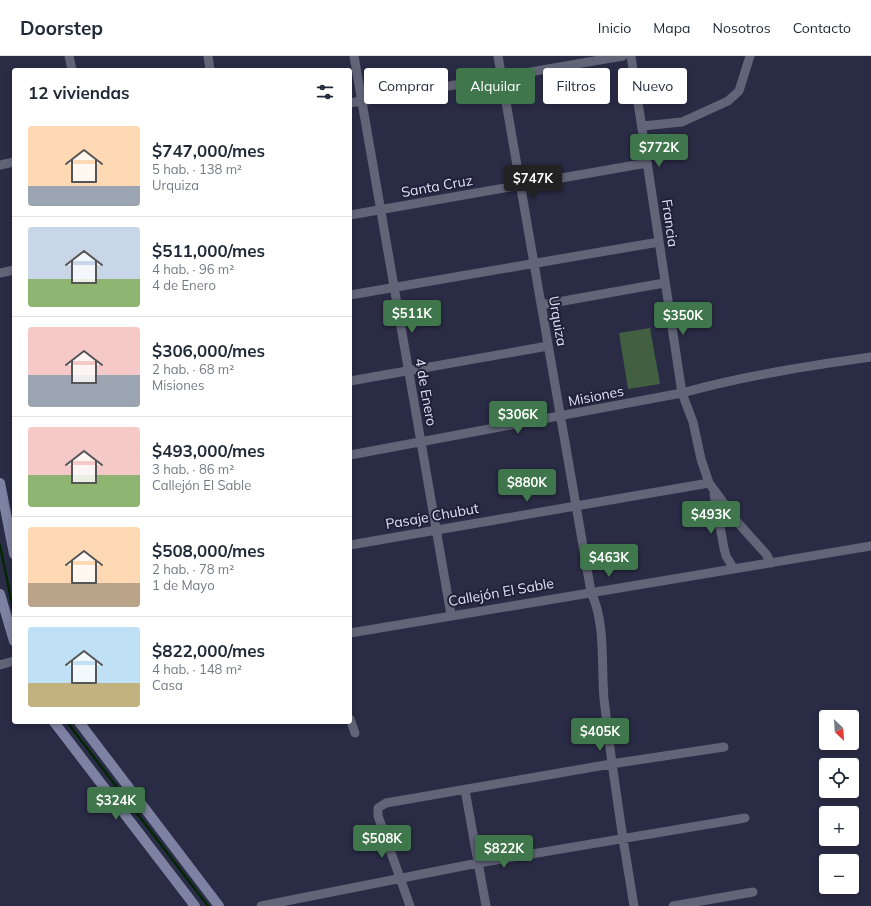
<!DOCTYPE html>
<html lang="es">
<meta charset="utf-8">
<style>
:root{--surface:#fff;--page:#f6f6f7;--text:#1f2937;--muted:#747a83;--line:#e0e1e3;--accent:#3f764c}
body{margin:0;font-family:Mulish,sans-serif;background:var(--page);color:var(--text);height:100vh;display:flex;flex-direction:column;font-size:15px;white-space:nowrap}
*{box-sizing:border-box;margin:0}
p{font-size:13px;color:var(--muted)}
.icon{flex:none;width:22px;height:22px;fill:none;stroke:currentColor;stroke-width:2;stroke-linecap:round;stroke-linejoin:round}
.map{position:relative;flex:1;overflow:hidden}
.panel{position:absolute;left:12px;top:12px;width:340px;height:656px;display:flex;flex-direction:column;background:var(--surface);border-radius:4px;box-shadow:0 2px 6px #0003}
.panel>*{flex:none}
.top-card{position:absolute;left:364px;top:12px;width:380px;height:36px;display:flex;gap:8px}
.needle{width:26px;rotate:155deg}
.buttons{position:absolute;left:819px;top:654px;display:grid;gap:8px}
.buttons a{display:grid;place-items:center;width:40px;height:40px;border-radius:4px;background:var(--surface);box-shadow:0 2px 6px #0003;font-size:20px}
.price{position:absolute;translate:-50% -34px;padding:0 9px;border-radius:4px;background:var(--accent);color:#fff;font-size:13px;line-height:26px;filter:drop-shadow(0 1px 2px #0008)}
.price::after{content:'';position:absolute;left:50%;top:24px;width:12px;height:9px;margin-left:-6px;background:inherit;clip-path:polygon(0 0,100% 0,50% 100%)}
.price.on{background:#222;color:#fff}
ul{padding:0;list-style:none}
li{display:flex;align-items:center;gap:12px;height:100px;padding:0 16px}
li+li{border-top:1px solid var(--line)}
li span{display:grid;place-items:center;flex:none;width:112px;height:80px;border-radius:4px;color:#555}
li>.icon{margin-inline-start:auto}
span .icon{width:48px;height:48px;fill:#fffc;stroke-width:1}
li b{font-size:17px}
h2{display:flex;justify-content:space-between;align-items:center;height:48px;padding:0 16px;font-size:17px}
.tag{padding:0 14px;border-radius:4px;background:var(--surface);box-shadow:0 2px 6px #0003;font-size:14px;line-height:36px}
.tag.on{background:var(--accent);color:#fff}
header{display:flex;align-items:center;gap:24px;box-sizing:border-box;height:56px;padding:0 20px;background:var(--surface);border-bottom:1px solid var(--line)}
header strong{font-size:19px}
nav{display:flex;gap:22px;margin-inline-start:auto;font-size:14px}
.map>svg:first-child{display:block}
.park{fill:#435f42}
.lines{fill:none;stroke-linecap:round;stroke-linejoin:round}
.stream{stroke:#032604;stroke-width:2.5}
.street{stroke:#626478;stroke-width:9}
.secondary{stroke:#7e82a2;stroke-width:10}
.labels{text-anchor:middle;stroke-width:4;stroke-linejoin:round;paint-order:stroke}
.street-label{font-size:14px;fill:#dfe1f2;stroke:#20213a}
</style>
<header>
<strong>Doorstep</strong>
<nav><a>Inicio</a><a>Mapa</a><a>Nosotros</a><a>Contacto</a></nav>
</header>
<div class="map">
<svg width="871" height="850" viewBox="0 0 871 850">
<rect width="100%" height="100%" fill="#2a2b45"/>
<!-- park -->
<path class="park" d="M650 272 660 328 628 333 619 277Z"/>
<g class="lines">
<!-- stream -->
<path class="stream" d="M0 489 14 558
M67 666 208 850"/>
<!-- street -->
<path class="street" d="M69 0 72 14
M208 0 210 14
M354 0 451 559
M498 0 591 536C606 568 601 608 604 643 612 712 622 781 634 850
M631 0 682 337 693 366 701 403 709 427 739 468 766 498 771 507
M350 47 623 0
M642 70 682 66 728 45 739 35 750 0
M0 109 14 106
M350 159 647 107
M0 217 14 214
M350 239 659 186
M541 249 664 227
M350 325 548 290
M350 399 682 337C744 320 807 310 871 301
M714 438 724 492 726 500 734 513
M350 489 709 427
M350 577 871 490
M0 609 14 605
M350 663 355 677
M465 734 486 850
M261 850 478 807 745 762
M410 850 378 760V752L386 747 611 708 724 691
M673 850 753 836"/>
<!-- secondary -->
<path class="secondary" d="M0 427 14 498
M0 538 14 585
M54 666 195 850
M79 666 219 850"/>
</g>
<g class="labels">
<!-- street labels -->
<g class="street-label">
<text transform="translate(437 130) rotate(-10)" y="5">Santa Cruz</text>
<text transform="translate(670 167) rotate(82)" y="5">Francia</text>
<text transform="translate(558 265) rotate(80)" y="5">Urquiza</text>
<text transform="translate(426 336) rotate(80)" y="5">4 de Enero</text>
<text transform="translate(596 340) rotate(-11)" y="5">Misiones</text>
<text transform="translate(432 460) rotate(-10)" y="5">Pasaje Chubut</text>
<text transform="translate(501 536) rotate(-10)" y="5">Callejón El Sable</text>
</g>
</g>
</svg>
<div class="buttons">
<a><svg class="needle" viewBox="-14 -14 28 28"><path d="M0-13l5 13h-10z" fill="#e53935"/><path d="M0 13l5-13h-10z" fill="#747a83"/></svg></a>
<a><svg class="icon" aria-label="locate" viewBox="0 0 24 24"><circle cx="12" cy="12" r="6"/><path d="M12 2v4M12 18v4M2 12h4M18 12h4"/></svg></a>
<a>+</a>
<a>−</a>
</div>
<b class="price" style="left:659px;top:112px">$772K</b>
<b class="price on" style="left:533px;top:143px">$747K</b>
<b class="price" style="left:412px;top:278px">$511K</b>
<b class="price" style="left:683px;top:280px">$350K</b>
<b class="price" style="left:518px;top:379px">$306K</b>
<b class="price" style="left:527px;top:447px">$880K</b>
<b class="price" style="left:711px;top:479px">$493K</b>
<b class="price" style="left:609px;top:522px">$463K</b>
<b class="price" style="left:600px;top:696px">$405K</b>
<b class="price" style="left:116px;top:765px">$324K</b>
<b class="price" style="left:382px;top:803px">$508K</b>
<b class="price" style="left:504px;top:813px">$822K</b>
<div class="top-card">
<a class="tag">Comprar</a>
<a class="tag on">Alquilar</a>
<a class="tag">Filtros</a>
<a class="tag">Nuevo</a>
</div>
<section class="panel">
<h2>12 viviendas<svg class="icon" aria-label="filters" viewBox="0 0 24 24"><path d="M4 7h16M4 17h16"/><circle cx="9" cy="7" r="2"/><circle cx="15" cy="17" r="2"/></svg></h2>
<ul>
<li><span style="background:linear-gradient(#ffd9b3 75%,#9aa5b1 0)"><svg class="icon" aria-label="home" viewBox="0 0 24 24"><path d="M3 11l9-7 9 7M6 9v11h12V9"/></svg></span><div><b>$747,000/mes</b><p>5 hab. · 138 m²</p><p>Urquiza</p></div></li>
<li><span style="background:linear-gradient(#c9d6e8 65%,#8fb573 0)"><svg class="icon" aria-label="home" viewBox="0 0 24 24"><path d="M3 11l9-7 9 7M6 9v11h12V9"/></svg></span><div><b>$511,000/mes</b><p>4 hab. · 96 m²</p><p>4 de Enero</p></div></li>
<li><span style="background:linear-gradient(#f6c9c9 60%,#9aa5b1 0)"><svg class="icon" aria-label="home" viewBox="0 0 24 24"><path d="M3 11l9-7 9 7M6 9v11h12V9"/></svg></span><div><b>$306,000/mes</b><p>2 hab. · 68 m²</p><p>Misiones</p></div></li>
<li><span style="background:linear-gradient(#f6c9c9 60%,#8fb573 0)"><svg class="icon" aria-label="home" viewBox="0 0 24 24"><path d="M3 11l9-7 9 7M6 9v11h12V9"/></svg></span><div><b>$493,000/mes</b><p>3 hab. · 86 m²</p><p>Callejón El Sable</p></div></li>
<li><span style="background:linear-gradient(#ffd9b3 70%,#b9a48a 0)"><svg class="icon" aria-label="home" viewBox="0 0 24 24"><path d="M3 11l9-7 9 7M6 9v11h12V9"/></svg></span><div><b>$508,000/mes</b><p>2 hab. · 78 m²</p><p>1 de Mayo</p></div></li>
<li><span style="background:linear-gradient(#bfe0f5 70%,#c2b280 0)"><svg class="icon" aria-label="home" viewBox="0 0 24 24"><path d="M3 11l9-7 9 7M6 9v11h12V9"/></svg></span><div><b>$822,000/mes</b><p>4 hab. · 148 m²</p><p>Casa</p></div></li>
</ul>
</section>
</div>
